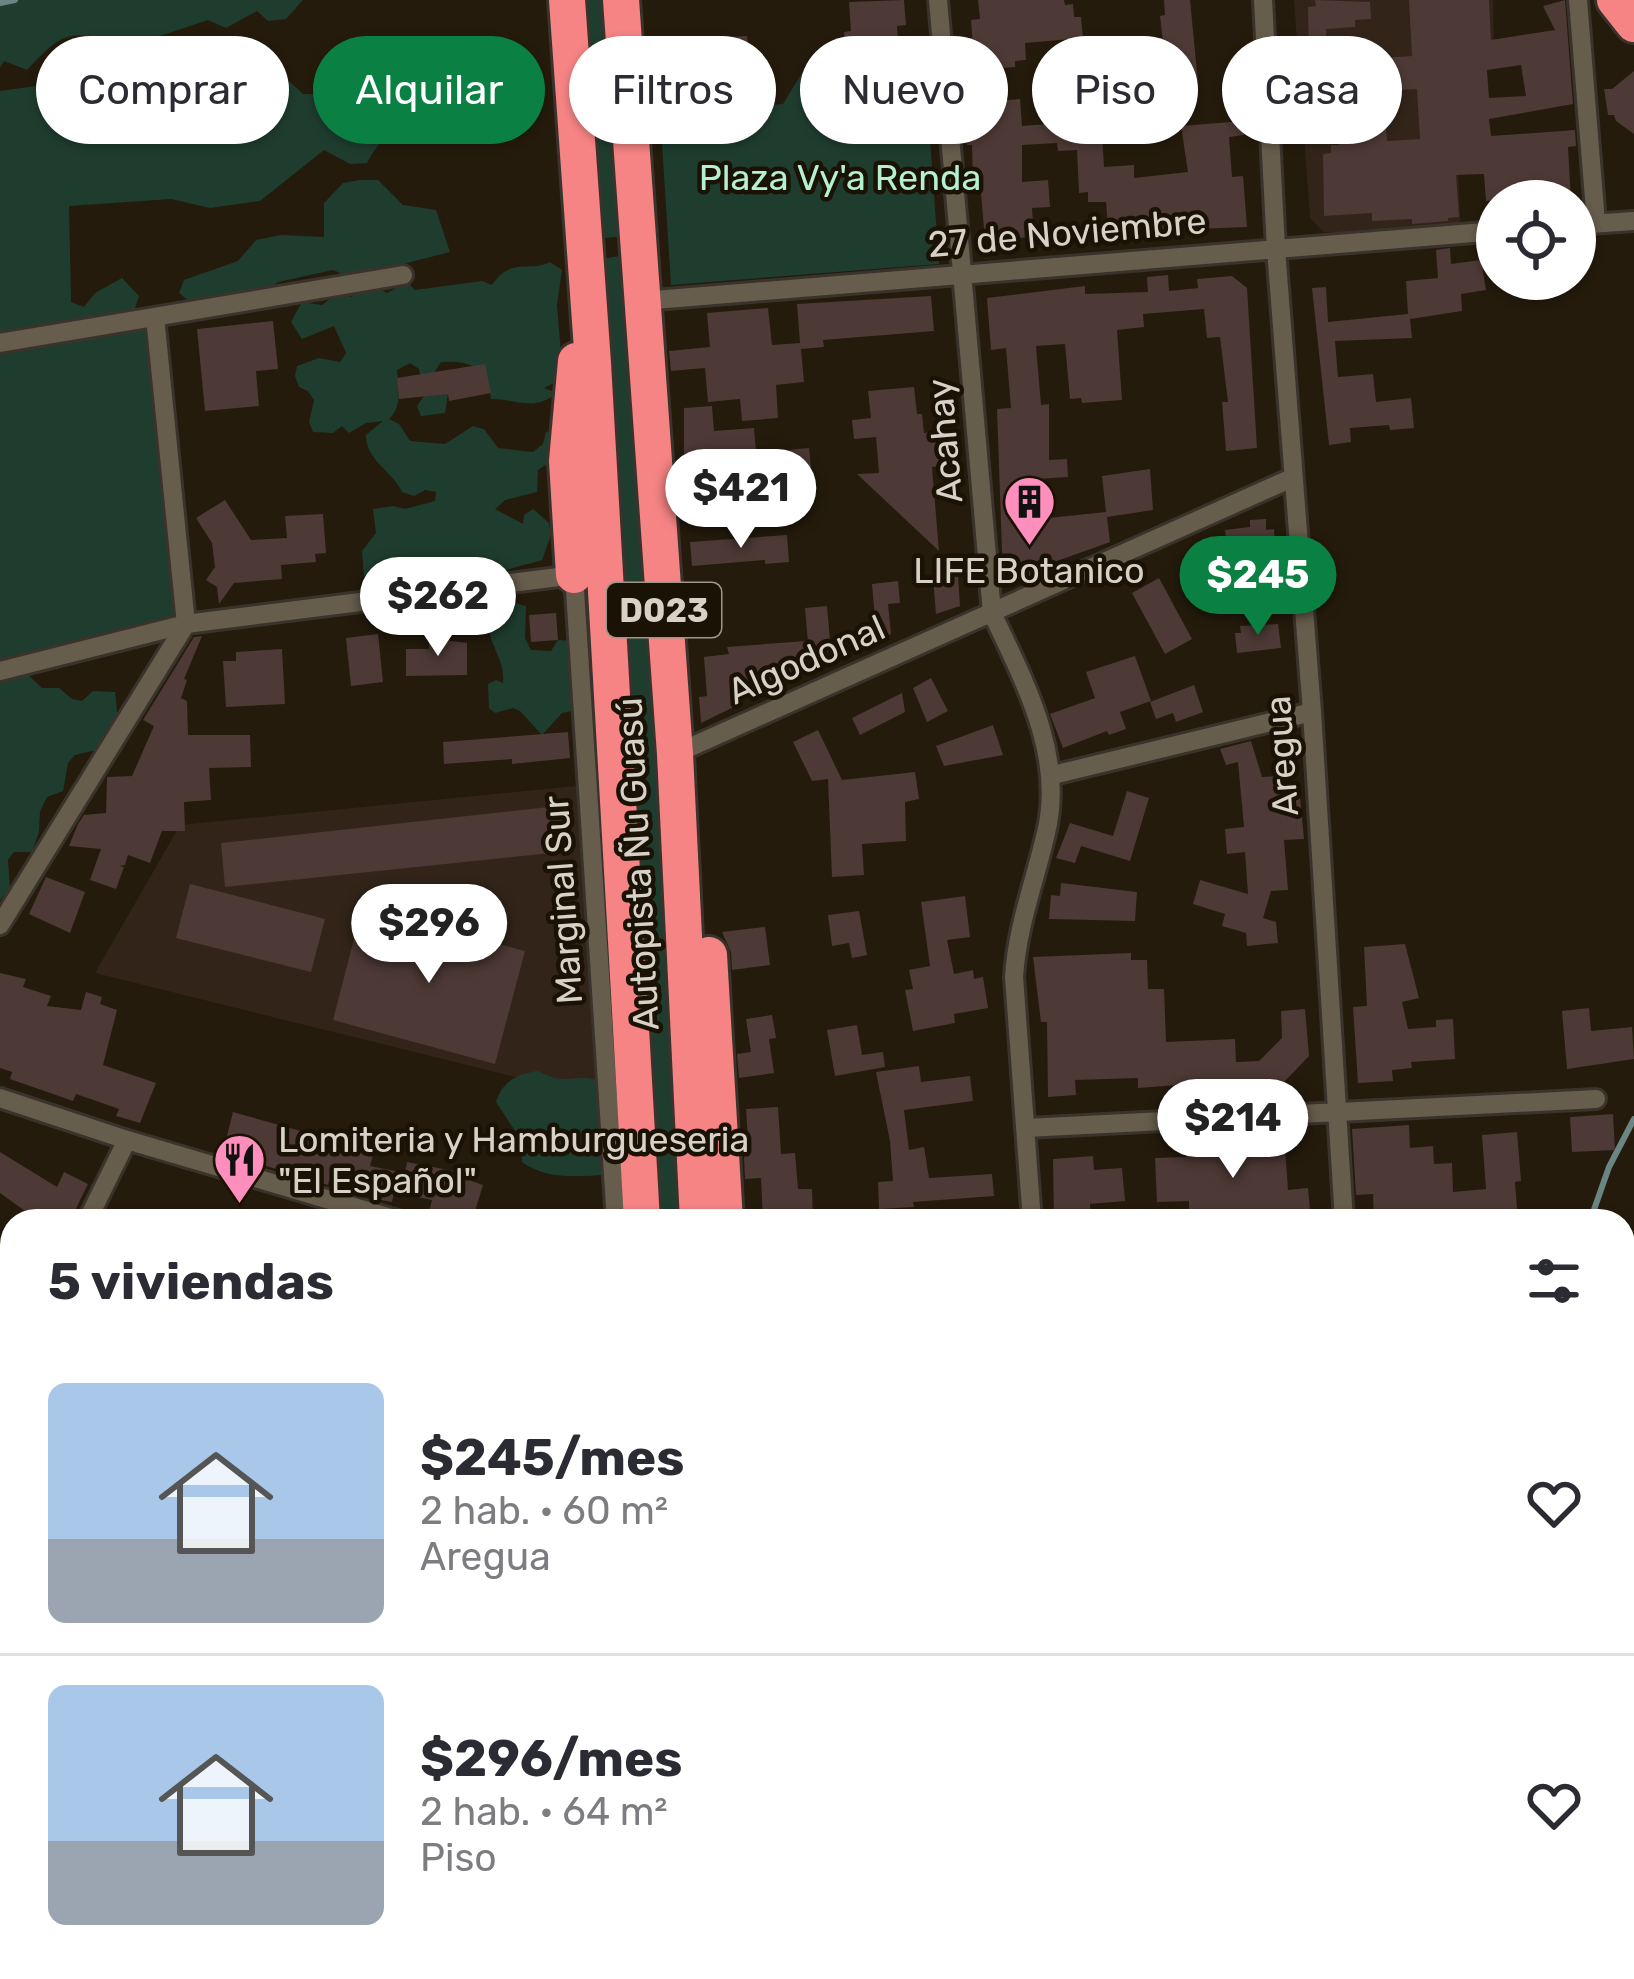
<!DOCTYPE html>
<html lang="es">
<meta charset="utf-8">
<style>
:root{--surface:#fff;--page:#f7f7f7;--text:#2b2b33;--muted:#7c7c81;--line:#e1e1e2;--accent:#0b8043}
body{margin:0;font-family:Rubik,sans-serif;background:var(--page);color:var(--text);height:100vh;display:flex;flex-direction:column;font-size:45px;white-space:nowrap}
*{box-sizing:border-box;margin:0}
p{font-size:39px;color:var(--muted)}
.icon{flex:none;width:66px;height:66px;fill:none;stroke:currentColor;stroke-width:2;stroke-linecap:round;stroke-linejoin:round}
.map{position:relative;flex:1;overflow:hidden}
.sheet{position:absolute;left:0px;top:1209px;width:1635px;height:771px;display:flex;flex-direction:column;background:var(--surface);border-radius:36px 36px 0 0;box-shadow:0 3px 9px #0004}
.sheet>*{flex:none}
.guide{position:absolute;left:36px;top:36px;width:1563px;height:108px;display:flex;gap:24px}
.tools{position:absolute;left:1476px;top:180px;display:grid;gap:24px}
.tools a{display:grid;place-items:center;width:120px;height:120px;border-radius:50%;background:var(--surface);box-shadow:0 3px 9px #0004;font-size:60px}
.price{position:absolute;translate:-50% -102px;padding:0 27px;border-radius:42px;background:#fff;color:#222;font-size:39px;line-height:78px;filter:drop-shadow(0 3px 6px #0008)}
.price::after{content:'';position:absolute;left:50%;top:72px;width:36px;height:27px;margin-left:-18px;background:inherit;clip-path:polygon(0 0,100% 0,50% 100%)}
.price.active{background:var(--accent);color:#fff}
ul{padding:0;list-style:none}
li{display:flex;align-items:center;gap:36px;height:300px;padding:0 48px}
li+li{border-top:3px solid var(--line)}
li span{display:grid;place-items:center;flex:none;width:336px;height:240px;border-radius:18px;color:#555}
li>.icon{margin-inline-start:auto}
span .icon{width:144px;height:144px;fill:#fffc;stroke-width:1}
li b{font-size:51px}
h2{display:flex;justify-content:space-between;align-items:center;height:144px;padding:0 48px;font-size:51px}
.tag{padding:0 42px;border-radius:54px;background:var(--surface);box-shadow:0 3px 9px #0004;font-size:42px;line-height:108px}
.tag.active{background:var(--accent);color:#fff}
.map>svg:first-child{display:block}
.industrial{fill:#322419}
.green{fill:#1f3d2f}
.lines{fill:none;stroke-linecap:round;stroke-linejoin:round}
.stream{stroke:#6b8584;stroke-width:6}
.building{fill:#4d3935;fill-rule:evenodd}
.street-casing{stroke:#39332c;stroke-width:24}
.secondary-casing{stroke:#39332c;stroke-width:33}
.highway-casing{stroke:#39332c;stroke-width:42}
.street{stroke:#675d4c;stroke-width:18}
.secondary{stroke:#92695d;stroke-width:27}
.highway{stroke:#f68484;stroke-width:36}
.labels{text-anchor:middle;stroke-width:9;stroke-linejoin:round;paint-order:stroke}
.shield{fill:#1a1204;stroke:#9e988c;stroke-width:3}
.shield-label{font-size:33px;font-weight:bold;fill:#d7d1c7}
.park-label{font-size:36px;fill:#b4f0d1;stroke:#1a1204}
.street-label{font-size:36px;fill:#d7d1c7;stroke:#1a1204}
.poi-label{font-size:36px;fill:#d7d1c7;stroke:#1a1204}
</style>
<div class="map">
<svg width="1634" height="1979" viewBox="0 0 1634 1979">
<rect width="100%" height="100%" fill="#241b0c"/>
<!-- industrial -->
<path class="industrial" d="M1294 0H1493L1494 48 1452 52 1461 234 1323 232 1310 218Z
M576 786 596 1097 95 973 180 825Z
M170 1968H635V1979H174Z"/>
<!-- green -->
<path class="green" d="M0 0H303L286 19 268 21 257 11 226 28 208 20 127 47C73 31 67 26 27 70L4 61 0 68Z
M575 0H607L627 236 593 239Z
M414 52 421 65C419 75 419 87 415 96 404 122 379 138 367 163L350 164 324 150 260 201 210 208 171 199 69 206 71 302 84 307 95 293 122 278 139 296 129 325 153 321 181 619 0 661V91L36 86 103 105C115 66 128 65 167 62L218 110 244 89 250 62 266 60 303 94 351 95 393 60Z
M924 55 939 264 671 285 660 113 783 104 807 65Z
M360 180H378L403 205 436 210 450 252 399 265 366 280 387 293 407 282 415 290 482 281 492 285C512 256 529 273 550 262L562 270 557 305 563 378 544 388 557 393C533 412 518 399 491 399 488 368 472 360 441 362L435 371 437 384 448 393 445 413 421 416 417 406 424 396 419 369 410 363 397 370C398 388 403 406 389 419L399 424 410 441 445 444 473 426 484 429 498 448 533 452 543 444 546 432 556 430 560 469 547 464 538 470 537 492 505 500 495 509 523 524 524 515 533 509 549 523 551 535 542 560C521 567 503 566 487 584L456 586 433 577C412 589 384 591 364 576L362 551 376 533 373 509 393 506 405 509 435 501 436 492 425 490 414 496 402 492C392 470 366 461 366 435L383 421 366 423 349 433 342 426 333 433 313 432 309 422 314 400 308 391 299 387 295 376 297 366 319 358 340 362 346 353 334 326 302 339 291 322 302 302 322 305 339 292 351 297 362 282 333 270 278 282 256 299 231 292 199 309 179 293 184 280 238 261 256 240 281 235 324 237V203L343 183Z
M627 255 683 1221H650L594 260Z
M508 601 526 606 525 638 531 650 551 651 558 640 574 641 577 710 562 713 542 735 520 711 513 708 495 713 489 708 488 684 496 680 503 683C506 657 483 640 489 611Z
M22 669 42 688H59L72 699 82 701 93 691 115 692 118 720 101 749 75 755 68 763 63 791 47 797 40 811 39 832 32 852H14L8 860 10 889 0 900V677Z
M537 1071C543 1073 549 1077 556 1078 573 1082 586 1072 603 1084L598 1121 602 1127 607 1175C577 1176 546 1180 522 1162L521 1140 496 1102C502 1082 517 1074 537 1071Z"/>
<g class="lines">
<!-- stream -->
<path class="stream" d="M0 3 15 0
M1590 1221 1609 1167 1634 1119"/>
</g>
<!-- building -->
<path class="building" d="M904 0 906 25 897 26 899 52 846 57 844 32 851 31 849 2Z
M978 0H1064L1065 5 1073 4 1074 17H1081L1083 38 1025 43 1026 60 1015 61V67L991 69 990 57 981 58 980 46 973 47 971 20 980 19Z
M1164 0H1190L1198 82 1168 85 1160 16 1165 15Z
M1315 0 1370 2 1371 19 1355 20V27L1326 29 1328 57 1309 59 1308 7 1316 6Z
M1409 0H1489L1491 40 1555 30 1543 6 1565 0 1573 104 1489 119 1491 136 1575 130 1576 146 1568 147 1571 201H1556L1555 194 1486 201 1484 174 1456 175 1459 217 1448 218V221L1412 224V219L1372 221V213L1324 216 1323 154 1331 153V145H1339L1337 111 1325 112 1320 62 1412 56ZM1521 65 1526 96 1489 98 1487 70ZM1417 89 1420 139 1387 141 1383 91Z
M747 36 750 62 767 60 769 75 747 77 748 87 733 88 729 37Z
M692 40 693 64 687 65 690 104 666 105 665 97 652 99 647 45Z
M1634 71V134L1616 121 1614 115H1608L1604 89H1612Z
M1020 99 1022 126 1074 122 1075 136 1102 134 1104 167 1134 165V178L1188 172 1181 126 1243 121 1244 135 1229 137 1232 177 1243 176 1247 227 1169 230V233L1109 239 1106 202H1088V192L1079 193 1077 150 1058 151 1057 143 1022 145V182L1048 180 1050 207 1032 208 1034 237 985 240 980 182H973L972 145H967L966 131H970L968 103Z
M1450 248 1451 264 1481 260 1486 290 1461 294 1462 311 1410 319 1412 338 1335 341 1338 377 1373 374 1376 402 1411 398 1414 428 1390 430 1389 425 1350 428 1351 442 1329 445 1312 288 1326 287 1328 322 1408 314 1406 281 1438 278 1436 250Z
M1168 275 1169 291 1198 288 1197 279 1232 276 1247 288 1257 448 1226 451 1222 402H1228L1220 337 1207 338 1204 309 1143 314 1144 327 1117 330 1122 400 1082 403 1081 398 1070 399 1065 344 1036 346 1041 405 1049 404V460L1067 459 1068 477 1036 479 1039 519 1106 512 1102 476 1150 469 1153 510 1107 517 1110 542 1046 565 1047 573 1042 575 1003 579 997 409 1011 408 1006 348 991 350 987 298 1085 286V294L1148 292 1147 277Z
M931 296 934 331 823 340 824 347 801 349 804 382 776 385 778 418 742 421 740 399 708 402 705 368 671 371 669 351 710 347 707 313 768 308 772 345 800 343 797 304Z
M273 321 278 369 256 371 259 406 205 411 197 329Z
M485 364 491 393 449 401 448 394 399 399 397 378Z
M914 387 917 414H922L924 433 937 431 940 466 932 467 939 551 857 474 879 473 876 437 854 439 852 420 871 418 868 391Z
M712 406 714 431 754 428 756 453 809 448 812 476 795 478 797 506 696 514 688 458H684V408Z
M225 500 251 540 287 538 285 516 323 514 326 553 315 554 316 562 281 565 282 579 234 583 219 604 217 587 206 580 215 567 212 543 196 518Z
M1266 519V530L1274 529 1277 565 1230 573 1225 530 1250 527V520Z
M787 535 789 562 765 564V560L692 566 690 542Z
M958 576 960 606 936 614 933 578Z
M1159 578 1192 639 1165 654 1132 593Z
M898 581 900 603 888 604 891 634 877 641 872 584Z
M827 606 831 652 809 654 805 608Z
M556 613 558 640 531 642 529 615Z
M1278 624 1281 648 1237 653 1235 633H1241L1240 626Z
M378 634 383 682 351 686 346 638Z
M202 636 184 679 187 680 181 698 187 701 188 735H250L251 767 209 768 211 800 184 802 185 831H162L150 863 128 855 125 865 119 866 124 867 116 889 90 880 101 849 69 846 78 824 84 815 106 813 107 777 132 776 154 726 143 720 194 637Z
M429 638 467 643V675L406 676V649H429Z
M806 641 809 673 782 686 742 689V703L701 723 699 697 707 696 704 657 729 654 727 647Z
M282 649 285 704 226 707 223 661H236V652Z
M1135 656 1151 701 1120 712 1126 729 1109 735 1107 731 1063 748 1050 714 1095 698 1086 672Z
M931 678 948 711 927 722 913 688Z
M1194 685 1203 712 1176 722 1173 713 1156 719 1150 702Z
M902 693 905 712 860 735 852 718Z
M993 725 1003 755 944 766 936 746Z
M818 730 842 780 915 772 919 799 905 802 906 841 862 844 864 875 832 877 828 779 812 781 793 742Z
M568 732 570 758 512 764V759L444 764 443 742Z
M1251 741 1262 777 1282 776 1284 799 1300 797 1304 839 1284 840 1288 890 1271 891 1263 918 1276 922 1278 943 1247 946 1246 933 1222 926 1225 914 1193 904 1200 880 1248 894 1245 852 1227 854 1225 829 1244 827 1238 762 1226 765 1220 749Z
M1127 791 1149 798 1130 861 1081 846 1075 863 1056 858 1070 823 1113 836Z
M567 805 560 836 568 835 569 851 225 887 221 843Z
M46 877 85 892 70 933 29 914Z
M1061 883 1137 892 1135 921 1049 919 1051 895 1060 896Z
M190 884 325 919 311 972 176 938Z
M965 896 970 937 947 940 954 974 973 970 974 979 983 977 988 1008 954 1014 955 1023 913 1031 905 990 913 989 909 970 930 966 921 902Z
M362 908 525 951 495 1064 333 1020Z
M859 911 867 955 852 958 849 943 832 946 828 915Z
M765 927 770 965 732 970 731 952 722 932Z
M1405 944 1419 998 1402 1002 1408 1029 1436 1027V1020L1453 1019 1455 1059 1411 1062 1412 1068 1392 1070 1393 1081 1358 1083 1353 1007 1367 1006 1364 947Z
M1131 953V960H1147L1148 989H1164L1166 1042 1235 1039 1236 1062 1259 1061 1282 1038 1281 1011 1305 1009 1309 1056 1285 1081 1193 1080 1180 1088 1178 1085 1138 1088V1078L1075 1080 1076 1095 1048 1097 1047 1022H1041L1033 957Z
M0 973 26 979 23 987 51 996 47 1006 81 1010 86 992 102 997 100 1004 117 1010 103 1065 156 1083 140 1123 116 1116 119 1109 76 1094 73 1101 10 1079 12 1072 0 1068Z
M1589 1008 1591 1031 1632 1027 1634 1059 1567 1069 1562 1011Z
M772 1015 776 1038 769 1039 774 1073 739 1078 737 1054 751 1052 746 1019Z
M857 1025 862 1055 883 1052 885 1067 835 1076 827 1030Z
M919 1066 921 1082 970 1076 973 1101 904 1110 909 1150 924 1147 929 1178 992 1174 994 1196 913 1202 914 1207 879 1209 878 1182 893 1181 890 1141 876 1072Z
M778 1107 781 1154 795 1153 798 1189H812L813 1221H763L761 1178 745 1179 744 1156H749L746 1109Z
M233 1112 311 1134 308 1143 343 1153 344 1148 373 1155 370 1166 405 1173 407 1162 464 1173 463 1178 483 1185 472 1221 429 1213 432 1200 394 1192 392 1202 375 1199 376 1193 329 1181 328 1185 237 1157 239 1148 225 1144Z
M1613 1114 1615 1150 1572 1152 1570 1117Z
M1409 1125 1410 1148 1433 1146 1434 1164 1452 1163 1453 1192 1486 1189 1482 1135 1517 1132 1521 1181 1515 1182 1518 1221H1374L1373 1194 1356 1195 1352 1129Z
M1284 1133 1288 1190 1308 1188 1311 1221H1258L1259 1213 1189 1221V1201L1157 1202 1155 1158 1187 1157 1186 1139H1205V1150L1247 1148 1246 1136Z
M0 1152 57 1187 64 1172 88 1184 70 1221H39L0 1193Z
M1093 1156 1094 1170 1122 1168 1125 1201 1090 1204 1091 1221H1054L1053 1159Z"/>
<g class="lines">
<defs>
<path id="street" d="M938 0 992 613C1024 681 1065 756 1046 833 1035 881 1017 927 1014 977L1032 1221
M1263 0 1276 249 1312 712 1344 1221
M1578 0 1596 223
M1575 225 1634 221
M642 301 1497 231
M0 343 403 275
M0 671 186 624 574 575 616 1221
M675 754 1292 478
M1053 775 1312 712
M0 925 186 624 155 317
M0 1098 127 1140 401 1221
M1026 1128 1596 1099
M87 1221 127 1140
M0 1351 12 1356
M0 1385 12 1368
M0 1730 12 1712
M770 1968 771 1979
M1083 1968V1979
M1395 1968 1396 1979"/>
<path id="secondary" d="M1623 1705 1634 1704"/>
<path id="highway" d="M567 0 593 363 642 1221
M621 0 675 754 698 1221
M1615 0 1634 24
M574 575 567 461 576 361
M709 955 725 1221
M682 1968 683 1979
M739 1968 740 1979"/>
</defs>
<!-- street casing -->
<use href="#street" class="street-casing"/>
<!-- secondary casing -->
<use href="#secondary" class="secondary-casing"/>
<!-- highway casing -->
<use href="#highway" class="highway-casing"/>
<!-- street -->
<use href="#street" class="street"/>
<!-- secondary -->
<use href="#secondary" class="secondary"/>
<!-- highway -->
<use href="#highway" class="highway"/>
</g>
<!-- icons -->
<defs>
<symbol id="building-pin" viewBox="-11 -11 22 30"><path d="M0 17L-7.5 6A9.5 9.5 0 1 1 7.5 6Z" fill="#fe8ebb" stroke="#1a1204"/><path d="M-4-6H4V6H1V3H-1V6H-4ZM-2.5-4.3h1.7v1.8h-1.7ZM.8-4.3h1.7v1.8H.8ZM-2.5-1h1.7V.8h-1.7ZM.8-1h1.7V.8H.8Z" fill="#111"/></symbol>
<symbol id="restaurant-pin" viewBox="-11 -11 22 30"><path d="M0 17L-7.5 6A9.5 9.5 0 1 1 7.5 6Z" fill="#fe8ebb" stroke="#1a1204"/><path d="M-5-6h1v4h1v-4h1v4h1v-4h1v5L-1.5 .5V6h-2V.5L-5-1ZM5-6V6H3V1.5H1.5Q1.5-4 5-6Z" fill="#111"/></symbol>
</defs>
<g fill-rule="evenodd">
<use href="#building-pin" x="1000" y="472" width="59" height="81"/>
<use href="#restaurant-pin" x="210" y="1130" width="59" height="81"/>
</g>
<g class="labels">
<!-- shield labels -->
<rect class="shield" x="607" y="583" width="114" height="54" rx="9"/>
<g class="shield-label">
<text x="664" y="622">D023</text>
</g>
<!-- park labels -->
<g class="park-label">
<text x="840" y="190">Plaza Vy'a Renda</text>
</g>
<!-- street labels -->
<g class="street-label">
<text transform="translate(1067 232) rotate(-5)" y="13">27 de Noviembre</text>
<text transform="translate(944 441) rotate(-95)" y="13">Acahay</text>
<text transform="translate(806 659) rotate(-24)" y="13">Algodonal</text>
<text transform="translate(1281 756) rotate(-94)" y="13">Aregua</text>
<text transform="translate(637 864) rotate(-93)" y="13">Autopista Ñu Guasú</text>
<text transform="translate(562 900) rotate(-94)" y="13">Marginal Sur</text>
</g>
<!-- poi labels -->
<g class="poi-label">
<text x="1029" y="583">LIFE Botanico</text>
<text x="278" y="1152" text-anchor="start">Lomiteria y Hamburgueseria<tspan x="278" dy="41">"El Español"</tspan></text>
</g>
</g>
</svg>
<div class="tools">
<a><svg class="icon" aria-label="locate" viewBox="0 0 24 24"><circle cx="12" cy="12" r="6"/><path d="M12 2v4M12 18v4M2 12h4M18 12h4"/></svg></a>
</div>
<b class="price" style="left:741px;top:551px">$421</b>
<b class="price active" style="left:1258px;top:638px">$245</b>
<b class="price" style="left:438px;top:659px">$262</b>
<b class="price" style="left:429px;top:986px">$296</b>
<b class="price" style="left:1233px;top:1181px">$214</b>
<div class="guide">
<a class="tag">Comprar</a>
<a class="tag active">Alquilar</a>
<a class="tag">Filtros</a>
<a class="tag">Nuevo</a>
<a class="tag">Piso</a>
<a class="tag">Casa</a>
</div>
<section class="sheet">
<h2>5 viviendas<svg class="icon" aria-label="filters" viewBox="0 0 24 24"><path d="M4 7h16M4 17h16"/><circle cx="9" cy="7" r="2"/><circle cx="15" cy="17" r="2"/></svg></h2>
<ul>
<li><span style="background:linear-gradient(#a9c7e8 65%,#9aa5b1 0)"><svg class="icon" aria-label="home" viewBox="0 0 24 24"><path d="M3 11l9-7 9 7M6 9v11h12V9"/></svg></span><div><b>$245/mes</b><p>2 hab. · 60 m²</p><p>Aregua</p></div><svg class="icon" aria-label="heart" viewBox="0 0 24 24"><path d="M12 20l-8-8c-3-5 5-10 8-4 3-6 11-1 8 4z"/></svg></li>
<li><span style="background:linear-gradient(#a9c7e8 65%,#9aa5b1 0)"><svg class="icon" aria-label="home" viewBox="0 0 24 24"><path d="M3 11l9-7 9 7M6 9v11h12V9"/></svg></span><div><b>$296/mes</b><p>2 hab. · 64 m²</p><p>Piso</p></div><svg class="icon" aria-label="heart" viewBox="0 0 24 24"><path d="M12 20l-8-8c-3-5 5-10 8-4 3-6 11-1 8 4z"/></svg></li>
</ul>
</section>
</div>
